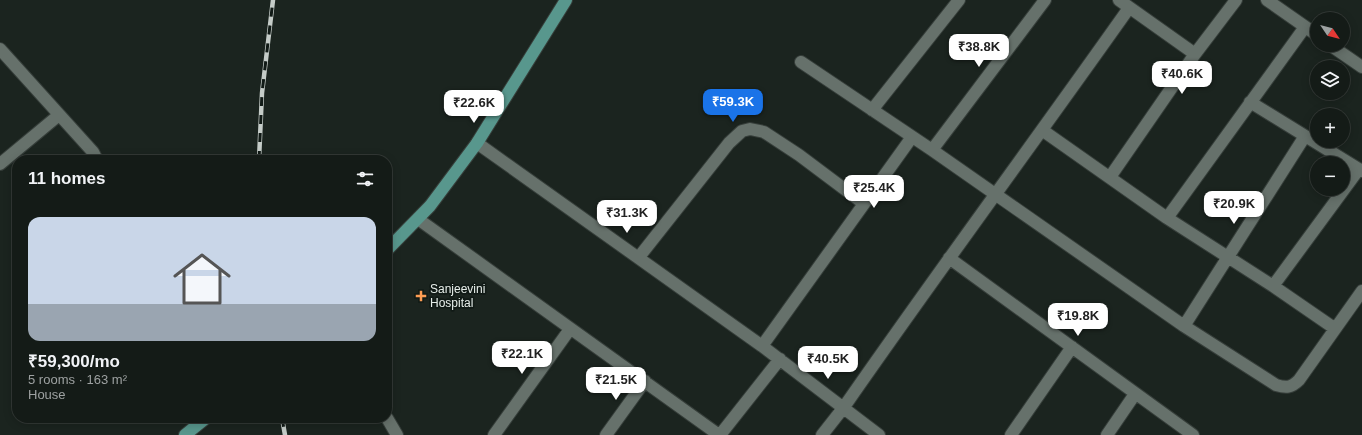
<!DOCTYPE html>
<meta charset="utf-8">
<style>
:root{--surface:#141b17;--page:#1d2420;--text:#f1f3f6;--muted:#9da1a1;--line:#333936;--accent:#1a73e8}
body{margin:0;font-family:Arial,sans-serif;background:var(--page);color:var(--text);height:100vh;display:flex;flex-direction:column;font-size:15px;white-space:nowrap}
*{box-sizing:border-box;margin:0}
p{font-size:13px;color:var(--muted)}
.icon{flex:none;width:22px;height:22px;fill:none;stroke:currentColor;stroke-width:2;stroke-linecap:round;stroke-linejoin:round}
.map{position:relative;flex:1;overflow:hidden}
.drawer{position:absolute;left:12px;top:155px;width:380px;height:268px;display:flex;flex-direction:column;background:var(--surface);border-radius:16px;box-shadow:0 2px 10px #0003,0 0 0 1px var(--line)}
.drawer>*{flex:none}
.needle{width:26px;rotate:125deg}
.fabs{position:absolute;left:1310px;top:12px;display:grid;gap:8px}
.fabs a{display:grid;place-items:center;width:40px;height:40px;border-radius:50%;background:var(--surface);box-shadow:0 2px 10px #0003,0 0 0 1px var(--line);font-size:20px}
.price{position:absolute;translate:-50% -34px;padding:0 9px;border-radius:8px;background:#fff;color:#222;font-size:13px;line-height:26px;filter:drop-shadow(0 1px 2px #0008)}
.price::after{content:'';position:absolute;left:50%;top:24px;width:12px;height:9px;margin-left:-6px;background:inherit;clip-path:polygon(0 0,100% 0,50% 100%)}
.price.active{background:var(--accent);color:#fff}
ul{padding:0;list-style:none}
li{display:grid;align-content:center;gap:8px;height:212px;padding:0 16px}
li span{display:grid;place-items:center;height:124px;border-radius:12px;color:#555}
li>.icon{margin-inline-start:auto}
span .icon{width:72px;height:72px;fill:#fffc;stroke-width:1}
li b{font-size:17px}
h2{display:flex;justify-content:space-between;align-items:center;height:48px;padding:0 16px;font-size:17px}
.map>svg:first-child{display:block}
.lines{fill:none;stroke-linecap:round;stroke-linejoin:round}
.minor-casing{stroke:#363e3a;stroke-width:14}
.major-casing{stroke:#363e3a;stroke-width:14}
.minor{stroke:#66716b;stroke-width:12}
.major{stroke:#58978d;stroke-width:12}
.rail-casing{stroke:#c5ccc8;stroke-width:4.5}
.rail{stroke:#111a16;stroke-width:3;stroke-dasharray:9;stroke-linecap:butt}
.poi-dot{fill:#fc9d54;stroke:#111a16;stroke-width:1.5}
.labels{text-anchor:middle;stroke-width:3.5;stroke-linejoin:round;paint-order:stroke}
.poi-label{font-size:12px;fill:#e6ede9;stroke:#111a16;text-anchor:start}
</style>
<div class="map">
<svg width="1362" height="435" viewBox="0 0 1362 435">
<rect width="100%" height="100%" fill="#1b241f"/>
<g class="lines">
<defs>
<path id="minor" d="M1119 0 1195 54
M1267 0 1317 35
M1330 45 1362 67
M0 49 93 152 97 160
M801 62 932 150 1184 326 1276 385C1286 388 1291 388 1299 380L1362 291
M1250 102 1362 171
M872 110 959 0
M1042 130 1167 218 1273 286 1334 328
M477 143 762 346 879 435
M932 150 1045 0
M0 164 59 115
M1110 177 1195 54 1236 0
M1167 218 1305 27
M418 219 719 435
M639 257 729 143 742 131 750 129 764 132 799 155 863 203
M949 258 1193 435
M1273 286 1359 169
M1184 326 1305 136
M762 346 912 137
M387 418 397 435
M494 435 570 329
M606 435 645 381
M720 435 780 359
M822 435 844 407C937 273 1035 141 1129 8
M1011 435 1072 347
M1107 435 1135 394"/>
<path id="major" d="M387 250 430 206 477 143 566 0
M185 435 206 418"/>
</defs>
<!-- minor casing -->
<use href="#minor" class="minor-casing"/>
<!-- major casing -->
<use href="#major" class="major-casing"/>
<!-- minor -->
<use href="#minor" class="minor"/>
<!-- major -->
<use href="#major" class="major"/>
<defs>
<path id="rail" d="M259 160 262 93 273 0
M282 418 285 435"/>
</defs>
<!-- rail casing -->
<use href="#rail" class="rail-casing"/>
<!-- rail -->
<use href="#rail" class="rail"/>
</g>
<!-- markers -->
<path class="poi-dot" d="M419 290h4v4h4v4h-4v4h-4v-4h-4v-4h4z"/>
<g class="labels">
<!-- poi labels -->
<g class="poi-label">
<text x="430" y="293">Sanjeevini<tspan x="430" dy="14">Hospital</tspan></text>
</g>
</g>
</svg>
<div class="fabs">
<a><svg class="needle" viewBox="-14 -14 28 28"><path d="M0-13l5 13h-10z" fill="#e53935"/><path d="M0 13l5-13h-10z" fill="#9da1a1"/></svg></a>
<a><svg class="icon" aria-label="layers" viewBox="0 0 24 24"><path d="M12 4l9 5-9 5-9-5zM3 14l9 5 9-5"/></svg></a>
<a>+</a>
<a>−</a>
</div>
<b class="price" style="left:979px;top:68px">₹38.8K</b>
<b class="price" style="left:1182px;top:95px">₹40.6K</b>
<b class="price active" style="left:733px;top:123px">₹59.3K</b>
<b class="price" style="left:474px;top:124px">₹22.6K</b>
<b class="price" style="left:874px;top:209px">₹25.4K</b>
<b class="price" style="left:1234px;top:225px">₹20.9K</b>
<b class="price" style="left:627px;top:234px">₹31.3K</b>
<b class="price" style="left:1078px;top:337px">₹19.8K</b>
<b class="price" style="left:522px;top:375px">₹22.1K</b>
<b class="price" style="left:828px;top:380px">₹40.5K</b>
<b class="price" style="left:616px;top:401px">₹21.5K</b>
<section class="drawer">
<h2>11 homes<svg class="icon" aria-label="filters" viewBox="0 0 24 24"><path d="M4 7h16M4 17h16"/><circle cx="9" cy="7" r="2"/><circle cx="15" cy="17" r="2"/></svg></h2>
<ul>
<li><span style="background:linear-gradient(#c9d6e8 70%,#9aa5b1 0)"><svg class="icon" aria-label="home" viewBox="0 0 24 24"><path d="M3 11l9-7 9 7M6 9v11h12V9"/></svg></span><div><b>₹59,300/mo</b><p>5 rooms · 163 m²</p><p>House</p></div></li>
</ul>
</section>
</div>
